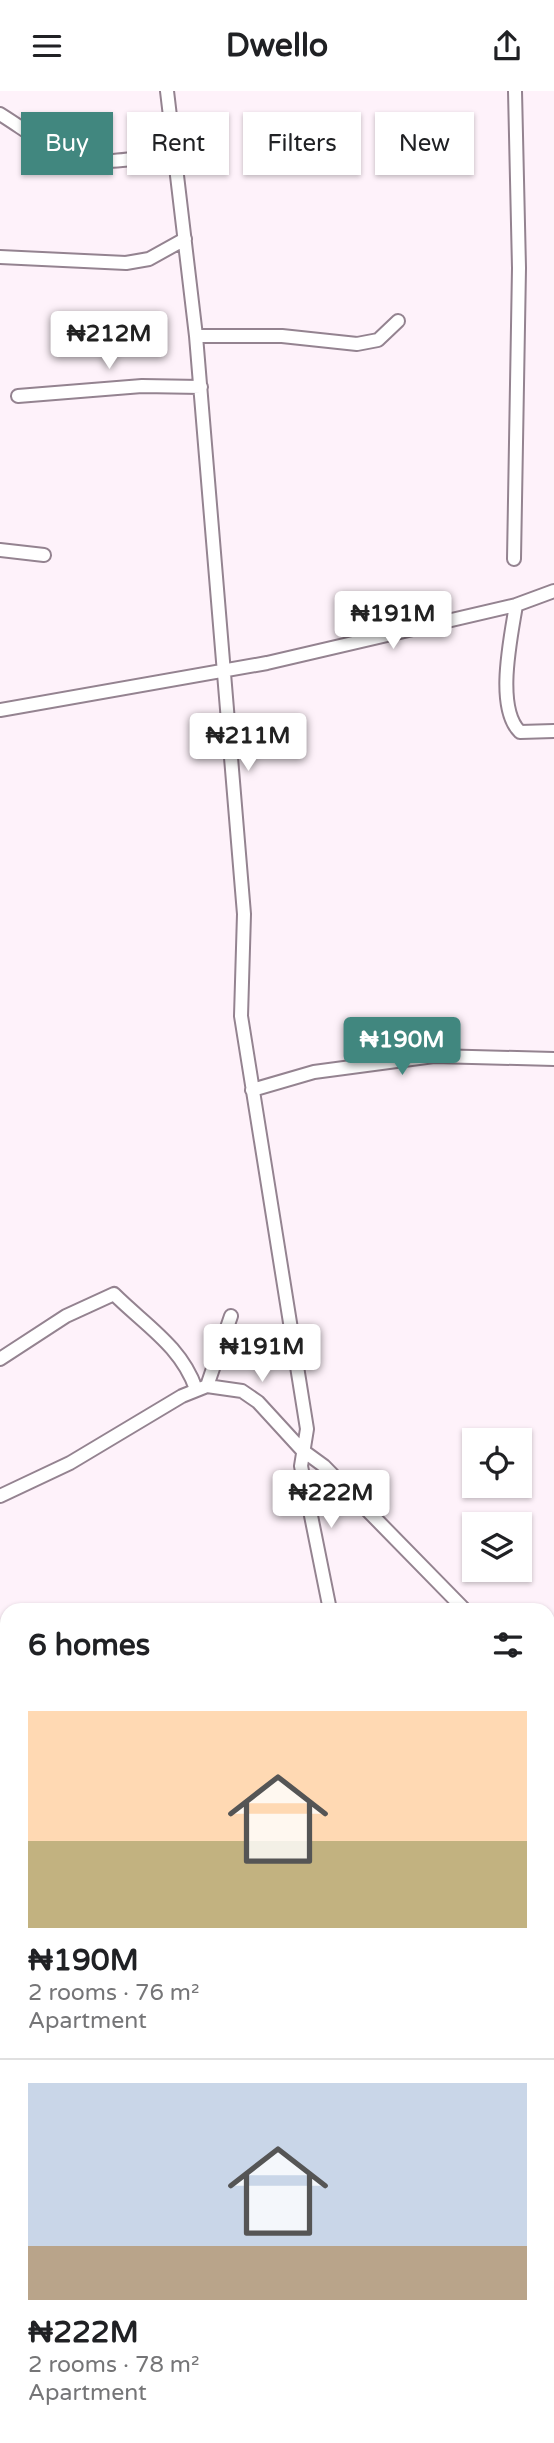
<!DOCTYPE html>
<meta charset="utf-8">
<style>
:root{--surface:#fff;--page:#f6f6f6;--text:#202124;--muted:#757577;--line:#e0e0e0;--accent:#41877f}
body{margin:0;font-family:"Varela Round",sans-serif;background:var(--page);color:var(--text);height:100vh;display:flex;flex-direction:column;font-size:26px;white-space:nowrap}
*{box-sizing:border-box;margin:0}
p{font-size:23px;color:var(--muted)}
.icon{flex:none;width:38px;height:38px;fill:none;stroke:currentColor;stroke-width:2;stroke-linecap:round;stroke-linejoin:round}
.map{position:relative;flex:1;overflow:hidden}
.sheet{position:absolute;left:0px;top:1512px;width:555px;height:840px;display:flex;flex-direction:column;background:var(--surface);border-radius:21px 21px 0 0;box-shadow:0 2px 5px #0004}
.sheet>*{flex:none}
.guide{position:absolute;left:21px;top:21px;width:513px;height:63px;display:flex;gap:14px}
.fabs{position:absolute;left:462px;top:1337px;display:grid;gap:14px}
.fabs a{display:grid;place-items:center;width:70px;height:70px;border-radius:0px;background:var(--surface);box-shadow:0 2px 5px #0004;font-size:35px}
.price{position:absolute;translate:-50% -60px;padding:0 16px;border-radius:7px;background:#fff;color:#222;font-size:23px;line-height:46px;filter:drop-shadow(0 2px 4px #0008)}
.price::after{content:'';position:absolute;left:50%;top:42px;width:21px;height:16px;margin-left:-10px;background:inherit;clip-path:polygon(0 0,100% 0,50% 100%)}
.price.on{background:var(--accent);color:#fff}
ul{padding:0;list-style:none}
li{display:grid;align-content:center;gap:14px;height:371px;padding:0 28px}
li+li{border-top:2px solid var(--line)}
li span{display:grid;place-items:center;height:217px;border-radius:0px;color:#555}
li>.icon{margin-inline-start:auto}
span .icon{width:126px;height:126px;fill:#fffc;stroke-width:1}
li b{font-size:30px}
h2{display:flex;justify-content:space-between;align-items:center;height:84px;padding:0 28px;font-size:30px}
.pill{padding:0 24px;border-radius:0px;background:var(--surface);box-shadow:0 2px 5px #0004;font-size:24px;line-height:63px}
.pill.on{background:var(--accent);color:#fff}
header{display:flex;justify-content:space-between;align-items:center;height:91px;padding:0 28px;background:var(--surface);font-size:32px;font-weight:700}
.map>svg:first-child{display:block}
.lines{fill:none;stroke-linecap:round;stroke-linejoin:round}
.minor-casing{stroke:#948390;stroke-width:16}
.minor{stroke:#fff;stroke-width:12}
</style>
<header><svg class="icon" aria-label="menu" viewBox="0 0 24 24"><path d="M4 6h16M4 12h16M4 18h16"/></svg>Dwello<svg class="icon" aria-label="share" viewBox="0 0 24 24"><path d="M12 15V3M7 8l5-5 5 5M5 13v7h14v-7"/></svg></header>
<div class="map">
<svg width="554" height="2352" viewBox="0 0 554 2352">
<rect width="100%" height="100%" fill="#fef2fa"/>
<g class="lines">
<defs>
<path id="minor" d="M167 0 196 245 244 823 241 925 307 1338 301 1375 330 1519
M0 23C21 36 43 53 65 63 98 77 139 67 172 61
M0 166 126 172 149 168 185 148
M196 245H282L357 253 378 249 398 230
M18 305 142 295 201 296
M0 459 44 464
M514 468 519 177 515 0
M516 514C511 546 495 617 520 641L554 640
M0 619 267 572 516 514 554 500
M252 999 314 981 434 965 554 968
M0 1268 66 1225 114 1203C145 1234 181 1255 196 1298
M207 1295 231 1225
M0 1405 70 1372 182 1305 207 1295 242 1300 258 1311 302 1359 324 1375 465 1519
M548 1547 554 1543
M0 1640 7 1641
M548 1813H554
M554 1836V1851
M0 1861 7 1866
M0 2001 7 1995
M548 2171 554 2173
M127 2345 129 2352
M227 2345 230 2352
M403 2345H428
M465 2345 466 2352
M372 2352 397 2345"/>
</defs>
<!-- minor casing -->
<use href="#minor" class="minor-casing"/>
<!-- minor -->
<use href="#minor" class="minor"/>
</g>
</svg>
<div class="fabs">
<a><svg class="icon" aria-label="locate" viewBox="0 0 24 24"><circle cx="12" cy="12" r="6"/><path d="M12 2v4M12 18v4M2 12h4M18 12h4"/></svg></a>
<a><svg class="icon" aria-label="layers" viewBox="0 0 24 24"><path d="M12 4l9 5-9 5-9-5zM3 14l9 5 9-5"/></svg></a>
</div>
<b class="price" style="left:109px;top:280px">₦212M</b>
<b class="price" style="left:393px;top:560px">₦191M</b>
<b class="price" style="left:248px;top:682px">₦211M</b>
<b class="price on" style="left:402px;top:986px">₦190M</b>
<b class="price" style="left:262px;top:1293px">₦191M</b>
<b class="price" style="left:331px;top:1439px">₦222M</b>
<div class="guide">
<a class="pill on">Buy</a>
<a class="pill">Rent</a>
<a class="pill">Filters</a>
<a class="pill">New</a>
</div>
<section class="sheet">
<h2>6 homes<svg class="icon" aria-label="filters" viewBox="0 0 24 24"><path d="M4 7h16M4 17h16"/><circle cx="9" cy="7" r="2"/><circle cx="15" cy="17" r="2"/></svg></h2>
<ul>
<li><span style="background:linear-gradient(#ffd9b3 60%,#c2b280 0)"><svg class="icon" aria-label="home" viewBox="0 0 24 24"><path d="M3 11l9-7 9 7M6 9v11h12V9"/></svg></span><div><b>₦190M</b><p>2 rooms · 76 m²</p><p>Apartment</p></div></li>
<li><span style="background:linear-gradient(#c9d6e8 75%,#b9a48a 0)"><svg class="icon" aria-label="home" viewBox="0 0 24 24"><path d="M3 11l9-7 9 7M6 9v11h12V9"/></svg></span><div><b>₦222M</b><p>2 rooms · 78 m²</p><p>Apartment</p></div></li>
</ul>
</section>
</div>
